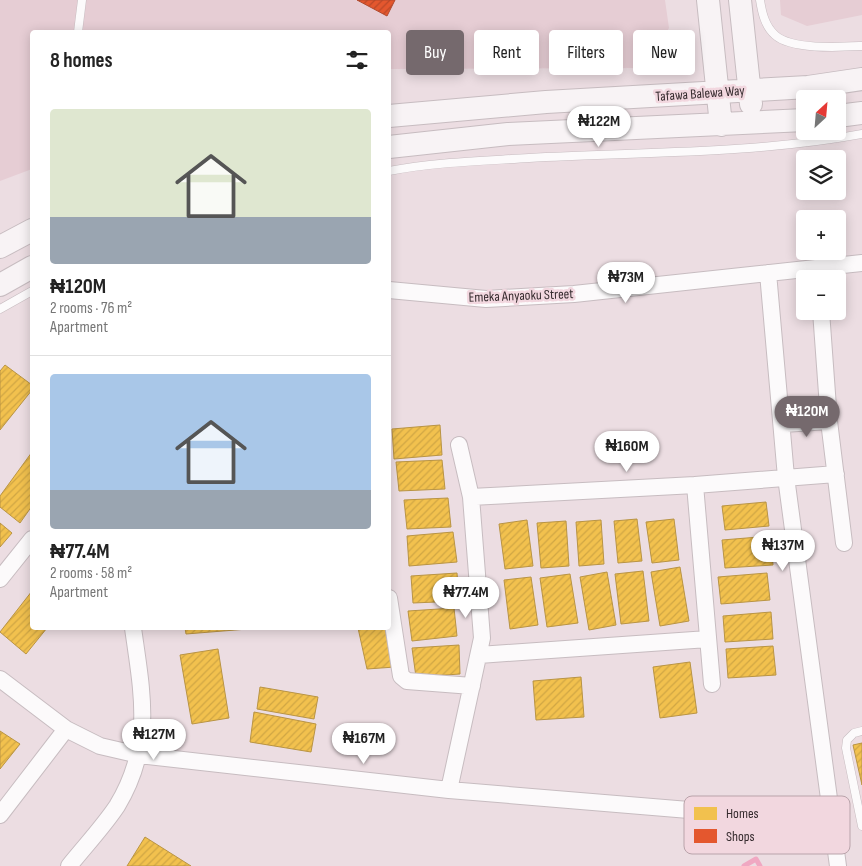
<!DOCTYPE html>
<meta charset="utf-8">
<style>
:root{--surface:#fff;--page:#f6f6f6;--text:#222;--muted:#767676;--line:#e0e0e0;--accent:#75696d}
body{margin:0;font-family:"Sofia Sans Condensed",sans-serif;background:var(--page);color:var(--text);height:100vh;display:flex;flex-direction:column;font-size:19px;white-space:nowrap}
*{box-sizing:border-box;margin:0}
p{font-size:16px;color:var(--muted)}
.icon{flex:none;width:28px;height:28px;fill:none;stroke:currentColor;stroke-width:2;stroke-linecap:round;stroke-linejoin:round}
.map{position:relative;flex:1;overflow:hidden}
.details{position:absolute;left:30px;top:30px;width:361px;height:600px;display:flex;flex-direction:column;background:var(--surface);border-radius:5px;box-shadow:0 2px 12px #0003}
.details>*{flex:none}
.hud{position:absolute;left:406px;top:30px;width:380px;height:45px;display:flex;gap:10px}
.needle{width:32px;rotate:26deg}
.controls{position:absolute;left:796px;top:90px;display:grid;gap:10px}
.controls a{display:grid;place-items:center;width:50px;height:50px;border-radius:5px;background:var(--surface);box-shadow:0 2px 12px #0003;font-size:25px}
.price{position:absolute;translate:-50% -42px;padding:0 11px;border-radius:18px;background:#fff;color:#222;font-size:16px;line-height:32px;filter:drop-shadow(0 1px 2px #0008)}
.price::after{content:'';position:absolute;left:50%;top:30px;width:15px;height:11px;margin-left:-8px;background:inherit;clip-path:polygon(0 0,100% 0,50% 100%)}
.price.active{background:var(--accent);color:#fff}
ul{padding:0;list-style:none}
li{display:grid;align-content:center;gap:10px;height:265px;padding:0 20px}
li+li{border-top:1px solid var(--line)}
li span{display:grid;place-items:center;height:155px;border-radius:5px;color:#555}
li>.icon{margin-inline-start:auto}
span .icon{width:90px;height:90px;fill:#fffc;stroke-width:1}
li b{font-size:21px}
h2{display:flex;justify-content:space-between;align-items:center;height:60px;padding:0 20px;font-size:21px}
.tag{padding:0 18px;border-radius:5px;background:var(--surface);box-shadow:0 2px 12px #0003;font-size:18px;line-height:45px}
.tag.active{background:var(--accent);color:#fff}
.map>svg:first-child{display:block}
.built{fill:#e6cdd4}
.homes{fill:url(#homes-hatch);stroke:#b99444}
.shops{fill:url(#shops-hatch);stroke:#b04a2e}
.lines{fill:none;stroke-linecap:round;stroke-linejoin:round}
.stream{stroke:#f0a8c2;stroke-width:5}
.lane-casing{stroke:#c7bcc0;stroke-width:9}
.street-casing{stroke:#c7bcc0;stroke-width:18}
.secondary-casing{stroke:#c7bcc0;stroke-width:24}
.lane{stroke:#fcfafb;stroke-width:8}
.street{stroke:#fcfafb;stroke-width:16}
.secondary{stroke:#f8f3f5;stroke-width:22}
.labels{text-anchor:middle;stroke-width:5;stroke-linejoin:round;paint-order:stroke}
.street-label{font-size:14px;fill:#352b2e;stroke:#f2d7df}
.key{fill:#f2d7df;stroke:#b9a3aa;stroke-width:1}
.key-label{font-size:14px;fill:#352b2e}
</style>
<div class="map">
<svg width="862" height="866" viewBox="0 0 862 866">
<defs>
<pattern id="homes-hatch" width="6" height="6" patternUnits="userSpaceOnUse" patternTransform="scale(1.25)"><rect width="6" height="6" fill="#f2c14e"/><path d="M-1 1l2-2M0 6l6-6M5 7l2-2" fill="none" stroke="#d0a644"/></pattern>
<pattern id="shops-hatch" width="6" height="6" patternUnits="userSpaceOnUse" patternTransform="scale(1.25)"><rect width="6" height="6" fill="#e4572e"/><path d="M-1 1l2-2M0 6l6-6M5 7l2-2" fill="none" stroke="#ba4828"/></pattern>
</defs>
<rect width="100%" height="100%" fill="#ecdde2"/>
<!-- built -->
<path class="built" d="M0 0H665L669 28 646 68 389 69V32H32V169L0 181Z
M780 0H862V15L807 26 781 15Z"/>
<!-- homes -->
<path class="homes" d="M5 365 32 385V390L0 430V371Z
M440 425 442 455 394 459 392 429Z
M32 452V506L20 523 0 507V496Z
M442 460 445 489 399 491 396 462Z
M448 498 451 527 407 529 404 500Z
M766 502 769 526 725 530 722 506Z
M637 519 642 561 618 563 614 521Z
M674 519 679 560 652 563 646 522Z
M527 520 533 566 505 569 499 524Z
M601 520 604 564 579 566 576 522Z
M566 521 569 566 541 568 537 523Z
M0 523 12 533 0 547Z
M453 532 457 562 409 566 407 536Z
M771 536 773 565 725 568 722 540Z
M680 567 689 621 660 626 651 572Z
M643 571 649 621 621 624 615 574Z
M607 572 616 625 589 630 580 577Z
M457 573 459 601 413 603 411 576Z
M767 573 770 600 721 604 718 577Z
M570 574 578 623 547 627 540 578Z
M531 577 538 625 510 629 504 580Z
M32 591V628H47L26 654 0 632Z
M454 608 457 636 412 641 408 611Z
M771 612 773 639 725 642 723 616Z
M185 628H260L186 634Z
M358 628H385L395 667 367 669Z
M459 645 460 674 416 677 412 648Z
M773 646 776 675 728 678 726 649Z
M218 649 229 718 192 724 180 655Z
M690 662 697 713 660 718 653 667Z
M581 677 584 717 536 720 533 681Z
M260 687 318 697 314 719 257 709Z
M254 712 316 724 311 752 250 742Z
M0 731 20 744 0 769Z
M862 743V785L853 745Z
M145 837 191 866H127Z"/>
<!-- shops -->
<path class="shops" d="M357 0H395L387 16Z"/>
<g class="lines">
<!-- stream -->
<path class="stream" d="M744 866 756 859 760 866"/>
<defs>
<path id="lane" d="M760 0C762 13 765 26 775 35 791 50 841 47 862 46
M78 32 82 0
M389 171C435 162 482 161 529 158 638 152 755 154 862 134
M0 309 32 291
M862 731 854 733 847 740 846 748 862 826"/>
<path id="street" d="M768 273 786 477 838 866
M389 290 486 299 574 294 862 263
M821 311 829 421 844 543
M783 424 829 421
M695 485 712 684
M471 497 695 485 836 474
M0 579 32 539
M389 598 401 676 407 681 472 686
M479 655 708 639
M0 679 66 729 100 746 139 755 449 790 737 814
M449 790 482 638 471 497 459 445
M0 815 66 729
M69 866C85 846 103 827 117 806 154 745 142 693 133 628"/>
<path id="secondary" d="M708 0 721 125
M740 0 751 104
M389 116 546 102 808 87 862 79
M838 116 862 113
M389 147 508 134 805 120
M0 247 32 230
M0 285 32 267"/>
</defs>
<!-- lane casing -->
<use href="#lane" class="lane-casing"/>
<!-- street casing -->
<use href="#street" class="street-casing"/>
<!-- secondary casing -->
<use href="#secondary" class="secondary-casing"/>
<!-- lane -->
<use href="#lane" class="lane"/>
<!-- street -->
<use href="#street" class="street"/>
<!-- secondary -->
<use href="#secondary" class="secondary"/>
</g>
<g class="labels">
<!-- street labels -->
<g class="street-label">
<text transform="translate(700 93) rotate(-4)" y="5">Tafawa Balewa Way</text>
<text transform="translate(521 295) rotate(-2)" y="5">Emeka Anyaoku Street</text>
</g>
</g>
<!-- legend -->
<rect x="684" y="796" width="166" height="58" rx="8" class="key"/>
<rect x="694" y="807" width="23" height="13" fill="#f2c14e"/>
<rect x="694" y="829" width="23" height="14" fill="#e4572e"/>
<g class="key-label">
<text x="726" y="818">Homes</text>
<text x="726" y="841">Shops</text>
</g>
</svg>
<div class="controls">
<a><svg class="needle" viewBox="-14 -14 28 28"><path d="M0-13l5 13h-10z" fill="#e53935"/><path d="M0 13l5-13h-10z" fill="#767676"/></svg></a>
<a><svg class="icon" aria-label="layers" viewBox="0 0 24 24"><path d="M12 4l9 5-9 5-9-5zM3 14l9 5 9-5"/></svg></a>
<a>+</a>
<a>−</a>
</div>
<b class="price" style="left:599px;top:148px">₦122M</b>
<b class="price" style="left:626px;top:304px">₦73M</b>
<b class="price active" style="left:807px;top:438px">₦120M</b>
<b class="price" style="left:627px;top:473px">₦160M</b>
<b class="price" style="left:783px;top:572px">₦137M</b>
<b class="price" style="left:466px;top:619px">₦77.4M</b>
<b class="price" style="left:154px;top:761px">₦127M</b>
<b class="price" style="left:364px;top:765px">₦167M</b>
<div class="hud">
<a class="tag active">Buy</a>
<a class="tag">Rent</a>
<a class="tag">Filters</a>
<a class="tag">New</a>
</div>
<section class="details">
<h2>8 homes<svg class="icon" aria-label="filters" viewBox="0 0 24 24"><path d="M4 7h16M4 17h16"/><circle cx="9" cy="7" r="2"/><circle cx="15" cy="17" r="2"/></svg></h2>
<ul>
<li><span style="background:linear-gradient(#dfe7d0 70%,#9aa5b1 0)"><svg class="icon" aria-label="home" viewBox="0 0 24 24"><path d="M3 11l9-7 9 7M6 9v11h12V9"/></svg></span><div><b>₦120M</b><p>2 rooms · 76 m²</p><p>Apartment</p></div></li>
<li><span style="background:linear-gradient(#a9c7e8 75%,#9aa5b1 0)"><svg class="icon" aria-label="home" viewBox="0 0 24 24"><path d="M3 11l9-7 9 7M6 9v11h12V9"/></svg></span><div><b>₦77.4M</b><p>2 rooms · 58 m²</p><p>Apartment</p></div></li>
</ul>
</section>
</div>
